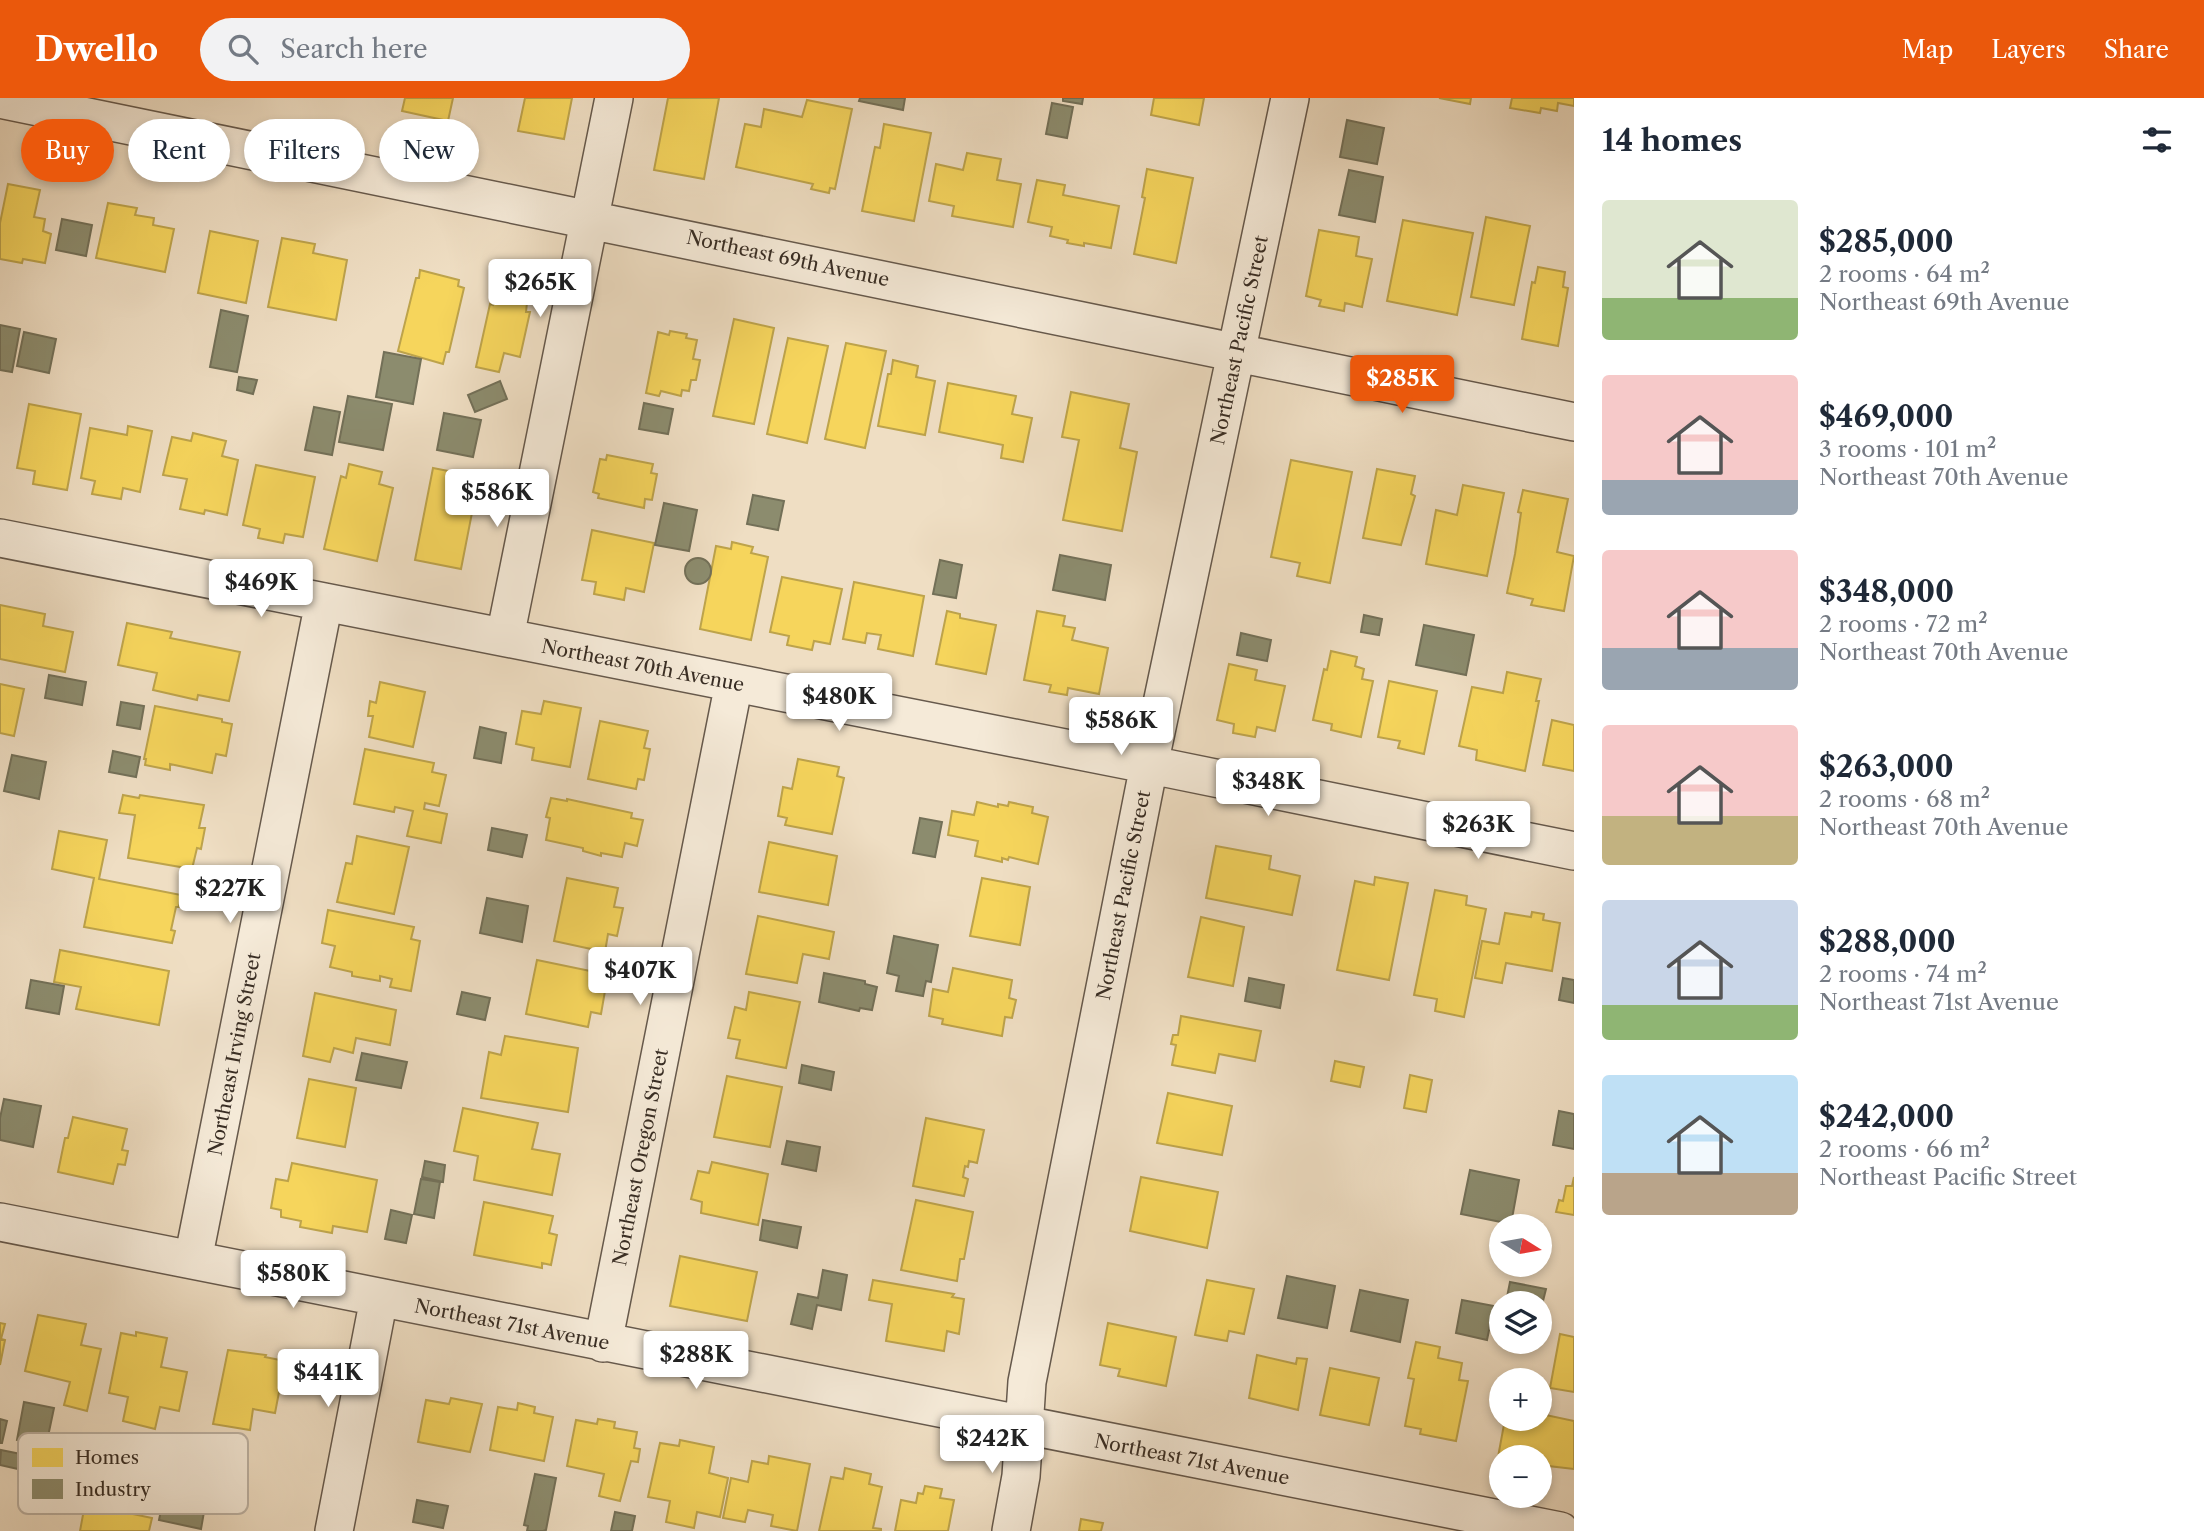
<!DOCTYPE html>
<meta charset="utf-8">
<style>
:root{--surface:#fff;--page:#f2f2f3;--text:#1f2937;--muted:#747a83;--accent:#ea580c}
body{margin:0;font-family:"Libre Caslon Text",serif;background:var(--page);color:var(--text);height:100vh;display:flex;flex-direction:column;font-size:26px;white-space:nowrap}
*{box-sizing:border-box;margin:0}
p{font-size:23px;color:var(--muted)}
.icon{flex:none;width:38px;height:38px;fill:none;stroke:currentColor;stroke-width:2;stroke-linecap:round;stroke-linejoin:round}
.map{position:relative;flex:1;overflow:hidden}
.details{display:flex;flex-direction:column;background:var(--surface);width:630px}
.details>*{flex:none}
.top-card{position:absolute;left:21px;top:21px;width:665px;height:63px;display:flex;gap:14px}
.needle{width:46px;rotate:101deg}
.buttons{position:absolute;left:1489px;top:1116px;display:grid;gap:14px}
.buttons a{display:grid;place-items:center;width:63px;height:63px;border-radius:50%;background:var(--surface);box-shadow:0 4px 10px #0003;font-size:35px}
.price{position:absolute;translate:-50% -60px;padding:0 16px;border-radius:7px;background:#fff;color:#222;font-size:23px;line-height:46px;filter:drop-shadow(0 2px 4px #0008)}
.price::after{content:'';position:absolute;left:50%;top:42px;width:21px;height:16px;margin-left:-10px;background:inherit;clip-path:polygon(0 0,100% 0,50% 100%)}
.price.on{background:var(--accent);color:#fff}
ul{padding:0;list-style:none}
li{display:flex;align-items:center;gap:21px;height:175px;padding:0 28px}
li span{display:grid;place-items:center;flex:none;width:196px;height:140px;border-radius:7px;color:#555}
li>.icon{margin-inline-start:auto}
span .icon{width:84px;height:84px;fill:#fffc;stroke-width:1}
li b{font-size:30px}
h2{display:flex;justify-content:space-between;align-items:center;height:84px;padding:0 28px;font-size:30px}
.chip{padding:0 24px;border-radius:32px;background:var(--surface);box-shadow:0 4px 10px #0003;font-size:24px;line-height:63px}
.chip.on{background:var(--accent);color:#fff}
header{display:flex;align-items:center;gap:42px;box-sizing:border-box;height:98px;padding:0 35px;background:var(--accent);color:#fff}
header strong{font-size:33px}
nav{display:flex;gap:38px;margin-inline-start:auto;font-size:24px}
.search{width:490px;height:63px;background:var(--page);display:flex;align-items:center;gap:18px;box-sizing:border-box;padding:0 24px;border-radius:38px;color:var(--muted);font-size:26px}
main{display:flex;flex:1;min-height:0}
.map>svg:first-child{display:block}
.homes{fill:#f6d55c;stroke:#bda34b;stroke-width:2}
.industry{fill:#8c8c6e;stroke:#737058;stroke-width:2}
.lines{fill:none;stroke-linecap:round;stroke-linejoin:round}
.minor-casing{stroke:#66594c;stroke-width:40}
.minor{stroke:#f5ead8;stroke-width:37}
.labels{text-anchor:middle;stroke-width:7;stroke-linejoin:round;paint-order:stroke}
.street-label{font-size:19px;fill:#382d24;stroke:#f5ead8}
.key{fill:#f5ead8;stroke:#bcb1a2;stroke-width:2}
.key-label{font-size:19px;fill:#382d24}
</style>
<header>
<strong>Dwello</strong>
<div class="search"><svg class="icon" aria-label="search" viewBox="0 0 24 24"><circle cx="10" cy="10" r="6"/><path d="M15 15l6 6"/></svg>Search here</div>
<nav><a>Map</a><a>Layers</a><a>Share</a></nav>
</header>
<main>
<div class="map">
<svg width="1574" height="1433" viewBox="0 0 1574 1433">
<rect width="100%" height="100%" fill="#efdec3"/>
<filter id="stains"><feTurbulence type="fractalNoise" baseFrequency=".00286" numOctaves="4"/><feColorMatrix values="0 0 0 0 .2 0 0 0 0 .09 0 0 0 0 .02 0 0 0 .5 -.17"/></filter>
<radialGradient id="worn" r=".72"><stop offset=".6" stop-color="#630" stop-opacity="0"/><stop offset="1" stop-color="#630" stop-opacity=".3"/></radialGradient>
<!-- homes -->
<path class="homes" d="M405 0H453L448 23 402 13Z
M525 0H572L564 41 518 33Z
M668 0H719L704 81 654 72Z
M1154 0H1204L1199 27 1151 17Z
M1439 0H1471L1470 6Z
M1512 0H1574V8L1558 5 1557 13 1541 10 1540 15 1510 10Z
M807 2 852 11 835 91 830 90 829 95 811 91 813 86 736 69 745 26 761 29 764 11 802 19Z
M884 26 931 35 914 123 862 113 875 49 880 50Z
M967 55 1001 61 997 82 1021 86 1013 129 952 118 954 108 929 103 936 66 963 72Z
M1147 71 1193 80 1176 165 1134 156 1145 100 1142 99Z
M1037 82 1065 87 1063 97 1119 108 1111 150 1084 145V148L1067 145 1068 142 1050 138 1052 129 1028 124Z
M8 86 40 92 34 119 45 121 43 133 51 136 45 165 23 161 22 165 0 161V125Z
M108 105 137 110 135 117 154 120 153 127 174 131 165 174 96 160Z
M1486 119 1530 128 1514 207 1471 199Z
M1403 122 1473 135 1457 217 1387 203Z
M1319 132 1359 139 1356 158 1372 161 1362 209 1345 205 1344 213 1319 208 1321 202 1306 198Z
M210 133 258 143 246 205 198 195Z
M282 140 315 146 313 155 347 162 336 222 268 209Z
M1538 169 1565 174 1563 189 1568 190 1558 248 1522 241 1532 184 1535 185Z
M420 172 459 182 458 188 464 190 449 254H446L443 266 398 253 416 180H419Z
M502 181 529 187 526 214H530L520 259 504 255 499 274 476 269 490 206 493 207 497 188 500 189Z
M734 221 774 230 754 326 713 318Z
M670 233 687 236 686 240 697 242 693 261 700 262 696 282H691L689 293 682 292 681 298 661 293 659 298 646 295 658 234 669 237Z
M788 240 828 248 807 345 767 336Z
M846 245 886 253 865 350 825 341Z
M893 262 918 268 916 279 935 283 925 337 878 328 888 276H891Z
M948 285 1016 298 1012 316 1032 320 1023 364 1001 360 1003 347 939 334Z
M1071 294 1129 306 1120 350 1137 354 1122 433 1063 422 1079 342 1062 339Z
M29 306 81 316 67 392 33 386 35 373 17 370Z
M128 328 152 333 140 394 123 390 121 401 92 396 95 383 81 380 90 330 127 337Z
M193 335 226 343 222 358 238 362 227 417 205 412 204 416 180 411 187 381 163 377 172 339 191 343Z
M607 357 653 366 651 375 657 376 652 402 645 401 644 410 598 400 599 396 593 394 600 361 606 362Z
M1291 362 1352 374 1330 485 1297 478 1300 465 1271 459Z
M349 366 382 374 379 386 393 390 377 463 324 451 341 378 346 380Z
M256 367 315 379 303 439 285 436 283 445 258 440 260 431 243 427Z
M433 370 479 379 461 471 415 462Z
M1377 371 1415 378 1411 396 1415 398 1401 447 1363 440Z
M1463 387 1504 395 1487 478 1426 466 1436 412 1457 417Z
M1523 392 1568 401 1557 454 1574 458 1564 513 1531 507 1533 501 1507 495 1515 456 1521 415 1518 414Z
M592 432 654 445 644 494 626 490 624 502 594 496 596 484 582 482Z
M732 444 753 449 751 455 768 459 751 542 700 531 716 448 731 451Z
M782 479 842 491 830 546 814 543 812 552 787 547 789 538 770 534Z
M854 484 924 498 913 558 878 551 881 537 867 535 865 545 843 541Z
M0 507 45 516 43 528 73 534 65 574 0 561Z
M947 513 960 516V520L996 527 986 576 936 566Z
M1037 513 1065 518 1063 528 1075 530 1072 542 1108 550 1099 596 1068 590 1067 597 1049 594 1051 587 1024 582Z
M127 525 172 534 170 540 240 554 229 603 198 597 197 602 153 592 157 575 118 567Z
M1331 553 1357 559 1355 568 1364 571 1362 581 1373 583 1361 639 1331 632 1332 626 1313 622 1324 571 1327 572Z
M1229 566 1257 572 1255 582 1285 588 1275 633 1257 629 1255 639 1233 635 1234 626 1217 622Z
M1507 574 1541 581 1536 603H1539L1525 673 1476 662 1477 652 1459 648 1472 589 1503 595Z
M1389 583 1437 593 1424 656 1398 650 1400 643 1378 639Z
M380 584 425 594 413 649 369 639 373 618H368L370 603 376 605Z
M0 586 24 591 14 638 0 635Z
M544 603 581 610 570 669 532 662 534 650 516 646 522 613 541 616Z
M155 608 222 621V624L232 626 226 658 216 656 212 675 170 666V672L145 667 146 661H144Z
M1552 622 1574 627V673L1543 667Z
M600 623 648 633 644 650 650 651 644 682 638 681 636 691 588 681Z
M365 651 434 665 432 674 446 677 439 708 425 705 424 711 447 716 441 745 407 738 413 713 395 709 394 714 354 706Z
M798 661 839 669 837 678 844 680 832 736 785 727 787 720 778 718 783 689 792 691Z
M123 697 139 700 140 697 204 707 199 730H205L201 751 197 750 192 771 128 760 135 717 119 715Z
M551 700 567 703V701L632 715 631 720 643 722 637 748 625 745 622 759 601 755V758L583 753V750L546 742 550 720 546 719Z
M977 704 998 709V706L1008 708 1009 704 1033 709 1032 715 1048 719 1038 766 1009 759 1008 762 1002 760V764L975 758 978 743 948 737 952 713 974 717Z
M59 733 107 742 99 781 181 797 179 809H176L171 832 175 833 172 845 84 829 94 780 52 771Z
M357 738 409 749 394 816 337 804 346 765 352 766Z
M769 744 837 758 828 807 759 794Z
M1216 748 1271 758 1269 771 1300 778 1292 817 1206 800Z
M1375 779 1408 785 1389 882 1337 872 1355 783 1374 787Z
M567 780 618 790 614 809 623 810 617 838 608 836 605 854 554 843Z
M982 780 1030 789 1020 847 970 838Z
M1435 792 1467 798 1466 807 1486 811 1464 919 1435 913 1437 901 1414 897Z
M328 812 414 829 411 841 420 843 411 893 390 889 392 881 380 878V883L352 878V874L330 869 335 848 322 845Z
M1532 814 1544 816 1543 822 1560 825 1552 873 1506 865 1502 885 1475 880 1482 843 1499 846 1505 815 1531 819Z
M758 818 834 834 829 861 803 856 797 885 746 876Z
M1201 819 1244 829 1233 888 1188 879Z
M60 852 169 873 159 927 76 911 81 889 54 884Z
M537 862 600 875 597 891 605 893 601 916 591 914 588 929 526 916Z
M953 870 1012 882 1009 900 1016 902 1012 920 1005 919 1002 938 942 926 943 921 929 918 933 891 948 894Z
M749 894 800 904 786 970 736 960 740 942 728 940 735 909 746 912Z
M315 895 396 912 390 947 356 940 353 955 334 950 330 964 303 958Z
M1181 918 1261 933 1255 963 1219 956 1215 975 1172 967 1176 947 1171 946 1173 937H1178Z
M505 938 578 950 568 1014 481 1000 489 954 501 957Z
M1335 963 1364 969 1360 989 1331 983Z
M1410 977 1432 982 1426 1014 1404 1010Z
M727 978 782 989 770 1049 714 1039Z
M309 981 356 990 345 1049 297 1040Z
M1168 995 1232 1008 1222 1057 1157 1045Z
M463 1010 538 1025 532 1051 560 1056 552 1097 474 1082 478 1058 454 1053Z
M73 1019 127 1031 122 1052 128 1053 125 1067 118 1066 113 1086 58 1074 65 1040H68Z
M926 1020 984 1032 977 1065 969 1063 968 1069 965 1068 963 1079 968 1081 964 1098 913 1088Z
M712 1064 768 1076 758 1127 701 1115 702 1104 691 1101 698 1073 709 1075Z
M292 1065 377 1082 367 1134 333 1128 332 1135 300 1129 301 1123 281 1119V1112L271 1110 276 1081 288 1083Z
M1141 1079 1218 1094 1207 1150 1130 1133Z
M1574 1079V1117L1556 1114 1559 1102 1563 1103 1566 1088H1572Z
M916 1102 973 1114 964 1161H960L957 1183 901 1172Z
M484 1104 553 1118 549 1135 557 1137 551 1167 542 1165V1170L474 1157Z
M680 1158 757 1174 747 1223 670 1208Z
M873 1182 954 1196 952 1199 964 1201 959 1236 947 1233 944 1253 886 1243 892 1206 869 1202Z
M1207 1182 1254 1191 1244 1236 1229 1233 1227 1243 1195 1237Z
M38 1217 86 1226 81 1247 101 1251 87 1313 64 1307 70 1284 25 1273Z
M0 1225 5 1226 1 1241 5 1242 0 1267Z
M1108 1225 1176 1239 1166 1288 1118 1278 1120 1271 1100 1267Z
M136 1234 167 1240 161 1269 187 1274 179 1313 160 1309 155 1331 123 1323 128 1299 109 1295 121 1235 136 1238Z
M1560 1236 1574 1239V1294L1550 1290Z
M1416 1244 1440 1249 1438 1260 1462 1265 1459 1282 1468 1283 1456 1343 1420 1336 1421 1331 1405 1328 1414 1281 1408 1280Z
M228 1252 266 1257 265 1259 285 1263 275 1315 253 1311 250 1332 213 1326Z
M1257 1257 1296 1266 1297 1260 1307 1261 1298 1312 1249 1300Z
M1330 1270 1379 1280 1369 1327 1320 1317Z
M451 1300 482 1306 470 1354 418 1344 426 1302 449 1306Z
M1540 1303 1543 1304 1541 1316 1574 1323V1371L1540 1367V1360L1498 1359 1505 1321H1540Z
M518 1305 535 1309 534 1315 553 1319 544 1363 490 1352 498 1309 517 1312Z
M598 1321 615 1324 614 1330 637 1334 634 1350 640 1351 638 1364 631 1363 620 1403 599 1398 604 1376 567 1368 576 1322 597 1326Z
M680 1342 714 1349 709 1375 728 1380 720 1419 697 1414 694 1430 666 1424 670 1403 648 1399 660 1345 679 1348Z
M769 1358 810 1366 797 1433 771 1428 773 1417 748 1412 745 1424 723 1420 731 1380 748 1384 752 1363 768 1366Z
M845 1370 871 1376 869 1386 882 1389 873 1430 881 1431V1433H819L831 1379 843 1381Z
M925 1388 942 1391 940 1400 954 1402 948 1433H895L901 1402 916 1405 918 1395 923 1396Z
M85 1406 152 1420 149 1433H80Z
M1081 1421 1103 1425 1101 1433H1079Z"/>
<!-- industry -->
<path class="industry" d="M860 0H905L903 12 859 3Z
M1063 0H1083L1082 6 1063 3Z
M1052 5 1073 9 1067 40 1046 36Z
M1347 22 1384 30 1377 66 1340 59Z
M1349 72 1383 79 1375 124 1339 117Z
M62 121 92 127 86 158 56 152Z
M221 212 248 218 237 274 210 269Z
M0 227 20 231 12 274 0 272Z
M24 234 56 241 49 275 17 268Z
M384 254 421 261 413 306 376 299Z
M239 279 257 282 253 296 237 292Z
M500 283 507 301 475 314 468 297Z
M348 298 392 306 383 352 339 344Z
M644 305 673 311 668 336 639 331Z
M314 309 340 314 332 357 305 352Z
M444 315 481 322 473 359 437 352Z
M753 397 784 403 778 432 747 426Z
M664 405 697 412 689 453 655 447Z
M1060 457 1111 467 1105 502 1053 492Z
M685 473a13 13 0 1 1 26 0a13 13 0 1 1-26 0Z
M940 462 962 467 956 500 933 496Z
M1364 517 1382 521 1379 537 1361 534Z
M1424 527 1474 537 1466 577 1416 567Z
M1241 535 1271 542 1267 563 1237 557Z
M49 577 86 584 82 607 45 600Z
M121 604 144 608 140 631 117 627Z
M480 629 506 635 501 665 474 660Z
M113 653 140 659 136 679 109 674Z
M12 657 46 664 39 701 4 693Z
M920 720 942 724 935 759 913 755Z
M492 730 527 737 522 759 488 752Z
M487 800 528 808 522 844 480 835Z
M894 838 938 847 931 884 926 883 923 898 896 893 899 878 887 875Z
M824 875 865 883V886L877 889 872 912 860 910 859 913 819 904Z
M1249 880 1284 887 1280 910 1245 903Z
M1563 880 1574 882V905L1559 902Z
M31 882 64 888 59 916 26 910Z
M462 894 490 900 485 922 457 916Z
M362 955 407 964 401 990 356 982Z
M802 967 834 974 831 992 799 985Z
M4 1001 41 1008 33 1049 0 1042V1020Z
M1559 1013 1574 1016V1051L1553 1047Z
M787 1043 820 1049 816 1073 782 1066Z
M425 1063 445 1067 443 1084 422 1079Z
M1470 1072 1519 1082 1511 1126 1461 1116Z
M421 1081 440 1084 434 1120 414 1116Z
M391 1112 412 1117 406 1145 385 1141Z
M763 1122 801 1129 797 1150 760 1142Z
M823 1172 847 1177 841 1212 817 1207 812 1231 791 1226 798 1196 818 1200Z
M1287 1178 1335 1188 1327 1230 1278 1220Z
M1510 1184 1546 1191 1541 1211 1540 1206 1506 1204Z
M1360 1192 1408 1202 1400 1244 1351 1233Z
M1462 1202 1494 1208 1487 1242 1456 1235Z
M24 1304 54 1310 46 1348 17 1342Z
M0 1321 7 1323 2 1345H0Z
M1 1352 21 1356 18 1371 0 1367Z
M535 1376 556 1380 546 1432 543 1433H527L528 1428 524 1427Z
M166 1388 207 1397 201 1431 159 1422Z
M417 1402 448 1408 443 1430 413 1424Z
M615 1414 635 1418 632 1433H611Z"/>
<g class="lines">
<defs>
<path id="minor" d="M0 1C525 106 1050 212 1574 324
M0 440 1156 668 1574 753
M505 539 614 0
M0 1124 1560 1433
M193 1162 324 504
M603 1245 734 585
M334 1433 379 1200
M1011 1433 1021 1378 1027 1284 1149 667 1290 0"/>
</defs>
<!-- minor casing -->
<use href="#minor" class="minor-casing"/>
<!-- minor -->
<use href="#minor" class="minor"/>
</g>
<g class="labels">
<!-- street labels -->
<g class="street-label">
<text transform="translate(788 160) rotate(12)" y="7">Northeast 69th Avenue</text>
<text transform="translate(1239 242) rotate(-78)" y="7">Northeast Pacific Street</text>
<text transform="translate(643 567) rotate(11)" y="7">Northeast 70th Avenue</text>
<text transform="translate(1123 797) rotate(-79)" y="7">Northeast Pacific Street</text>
<text transform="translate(234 956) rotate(-79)" y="7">Northeast Irving Street</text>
<text transform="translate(640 1059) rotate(-79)" y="7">Northeast Oregon Street</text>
<text transform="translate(512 1226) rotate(11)" y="7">Northeast 71st Avenue</text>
<text transform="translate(1192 1361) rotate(11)" y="7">Northeast 71st Avenue</text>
</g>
</g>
<!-- legend -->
<rect x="18" y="1335" width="230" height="81" rx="10" class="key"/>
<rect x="32" y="1350" width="31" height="19" fill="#f6d55c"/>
<rect x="32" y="1381" width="31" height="20" fill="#8c8c6e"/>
<g class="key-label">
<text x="75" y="1366">Homes</text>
<text x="75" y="1398">Industry</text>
</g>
<rect width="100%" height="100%" filter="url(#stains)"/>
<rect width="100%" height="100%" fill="url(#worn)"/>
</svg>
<div class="buttons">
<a><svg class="needle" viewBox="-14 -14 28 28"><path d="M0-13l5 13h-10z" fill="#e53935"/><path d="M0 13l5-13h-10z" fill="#747a83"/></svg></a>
<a><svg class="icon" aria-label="layers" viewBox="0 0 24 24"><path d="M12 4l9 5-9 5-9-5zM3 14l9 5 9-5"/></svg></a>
<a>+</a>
<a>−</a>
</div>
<b class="price" style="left:540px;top:221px">$265K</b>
<b class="price on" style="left:1402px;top:317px">$285K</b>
<b class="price" style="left:497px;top:431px">$586K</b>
<b class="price" style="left:261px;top:521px">$469K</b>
<b class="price" style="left:839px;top:635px">$480K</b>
<b class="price" style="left:1121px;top:659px">$586K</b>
<b class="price" style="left:1268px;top:720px">$348K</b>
<b class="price" style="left:1478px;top:763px">$263K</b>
<b class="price" style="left:230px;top:827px">$227K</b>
<b class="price" style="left:640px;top:909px">$407K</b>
<b class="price" style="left:293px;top:1212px">$580K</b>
<b class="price" style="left:696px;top:1293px">$288K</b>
<b class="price" style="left:328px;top:1311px">$441K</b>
<b class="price" style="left:992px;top:1377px">$242K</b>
<div class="top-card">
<a class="chip on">Buy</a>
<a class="chip">Rent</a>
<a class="chip">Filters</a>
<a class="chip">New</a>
</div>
</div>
<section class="details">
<h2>14 homes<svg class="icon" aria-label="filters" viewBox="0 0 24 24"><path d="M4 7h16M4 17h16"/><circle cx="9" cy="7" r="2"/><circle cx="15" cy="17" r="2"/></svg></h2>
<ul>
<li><span style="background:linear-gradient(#dfe7d0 70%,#8fb573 0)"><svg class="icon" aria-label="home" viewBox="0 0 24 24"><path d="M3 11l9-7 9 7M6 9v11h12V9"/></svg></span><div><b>$285,000</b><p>2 rooms · 64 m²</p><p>Northeast 69th Avenue</p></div></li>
<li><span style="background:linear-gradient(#f6c9c9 75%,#9aa5b1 0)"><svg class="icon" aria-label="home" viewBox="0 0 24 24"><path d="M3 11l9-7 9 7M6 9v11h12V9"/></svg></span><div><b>$469,000</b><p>3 rooms · 101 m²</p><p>Northeast 70th Avenue</p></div></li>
<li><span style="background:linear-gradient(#f6c9c9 70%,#9aa5b1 0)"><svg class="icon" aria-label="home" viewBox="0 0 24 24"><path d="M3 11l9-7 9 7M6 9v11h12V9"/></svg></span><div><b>$348,000</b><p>2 rooms · 72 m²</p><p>Northeast 70th Avenue</p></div></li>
<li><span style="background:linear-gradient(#f6c9c9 65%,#c2b280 0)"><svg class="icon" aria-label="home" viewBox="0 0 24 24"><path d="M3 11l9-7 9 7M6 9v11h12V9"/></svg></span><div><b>$263,000</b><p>2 rooms · 68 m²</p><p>Northeast 70th Avenue</p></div></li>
<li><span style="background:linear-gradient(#c9d6e8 75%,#8fb573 0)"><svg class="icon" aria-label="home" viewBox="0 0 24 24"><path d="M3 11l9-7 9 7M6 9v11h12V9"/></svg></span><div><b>$288,000</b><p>2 rooms · 74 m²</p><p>Northeast 71st Avenue</p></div></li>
<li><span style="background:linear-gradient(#bfe0f5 70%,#b9a48a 0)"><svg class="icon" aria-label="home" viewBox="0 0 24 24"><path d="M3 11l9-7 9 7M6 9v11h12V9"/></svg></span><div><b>$242,000</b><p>2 rooms · 66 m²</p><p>Northeast Pacific Street</p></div></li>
</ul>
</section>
</main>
